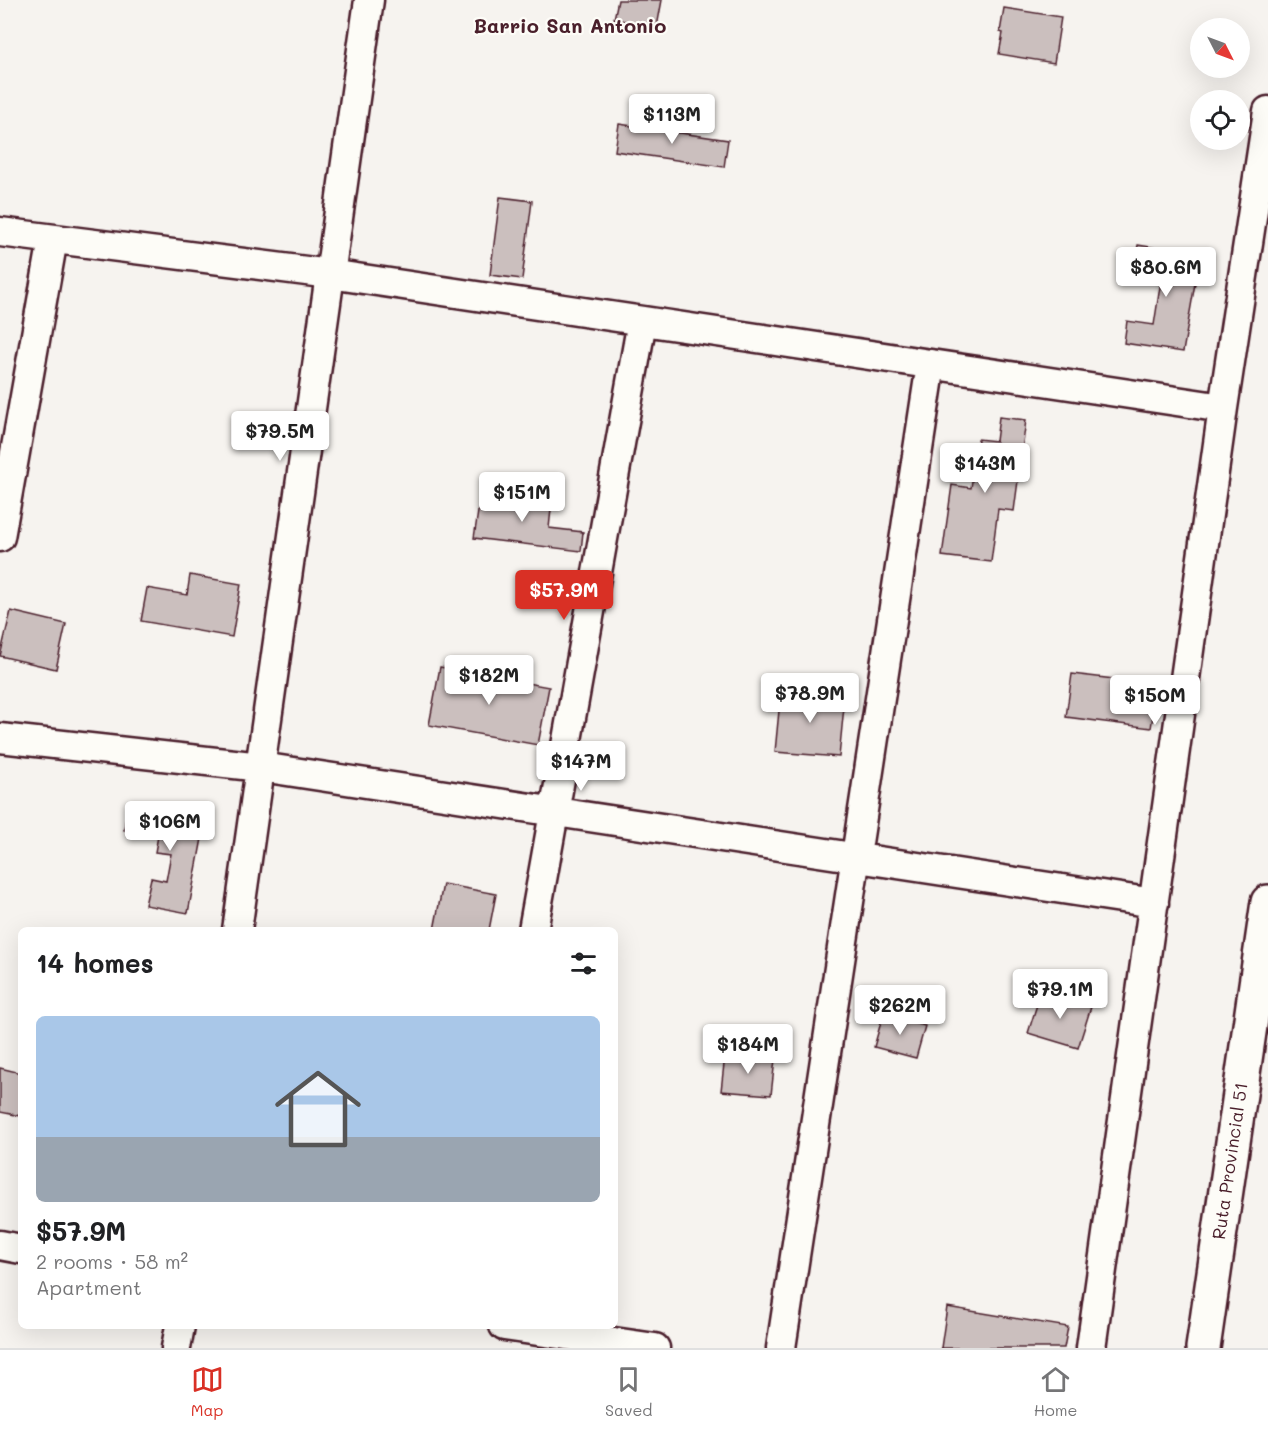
<!DOCTYPE html>
<meta charset="utf-8">
<style>
:root{--surface:#fff;--page:#f6f6f6;--text:#202124;--muted:#757577;--line:#e0e0e0;--accent:#d93025}
body{margin:0;font-family:Mali,sans-serif;background:var(--page);color:var(--text);height:100vh;display:flex;flex-direction:column;font-size:22px;white-space:nowrap}
*{box-sizing:border-box;margin:0}
p{font-size:20px;color:var(--muted)}
.icon{flex:none;width:33px;height:33px;fill:none;stroke:currentColor;stroke-width:2;stroke-linecap:round;stroke-linejoin:round}
.map{position:relative;flex:1;overflow:hidden}
.drawer{position:absolute;left:18px;top:927px;width:600px;height:402px;display:flex;flex-direction:column;background:var(--surface);border-radius:9px;box-shadow:0 6px 24px #0002}
.drawer>*{flex:none}
.needle{width:39px;rotate:132deg}
.buttons{position:absolute;left:1190px;top:18px;display:grid;gap:12px}
.buttons a{display:grid;place-items:center;width:60px;height:60px;border-radius:50%;background:var(--surface);box-shadow:0 6px 24px #0002;font-size:30px}
.price{position:absolute;translate:-50% -51px;padding:0 14px;border-radius:6px;background:#fff;color:#222;font-size:20px;line-height:39px;filter:drop-shadow(0 2px 3px #0008)}
.price::after{content:'';position:absolute;left:50%;top:36px;width:18px;height:14px;margin-left:-9px;background:inherit;clip-path:polygon(0 0,100% 0,50% 100%)}
.price.active{background:var(--accent);color:#fff}
ul{padding:0;list-style:none}
li{display:grid;align-content:center;gap:12px;height:318px;padding:0 18px}
li span{display:grid;place-items:center;height:186px;border-radius:9px;color:#555}
li>.icon{margin-inline-start:auto}
span .icon{width:108px;height:108px;fill:#fffc;stroke-width:1}
li b{font-size:26px}
h2{display:flex;justify-content:space-between;align-items:center;height:72px;padding:0 18px;font-size:26px}
.dock{display:flex;justify-content:space-around;align-items:center;height:84px;border-top:2px solid var(--line);background:var(--surface);font-size:16px;color:var(--muted)}
.dock a{display:grid;justify-items:center;gap:3px}
.dock .active{color:var(--accent)}
.map>svg:first-child{display:block}
.building{fill:#cbbfbe;stroke:#4a1f2b;stroke-width:1.5}
.lines{fill:none;stroke-linecap:round;stroke-linejoin:round}
.minor-casing{stroke:#4a1f2b;stroke-width:33}
.trunk-casing{stroke:#4a1f2b;stroke-width:38}
.minor{stroke:#fdfcf7;stroke-width:28}
.trunk{stroke:#fdfcf7;stroke-width:33}
.labels{text-anchor:middle;stroke-width:4.5;stroke-linejoin:round;paint-order:stroke}
.street-label{font-size:18px;fill:#4a1f2b;stroke:#fdfcf7}
.neighbourhood-label{font-size:20px;font-weight:bold;fill:#4a1f2b;stroke:#fdfcf7}
</style>
<div class="map">
<svg width="1268" height="1348" viewBox="0 0 1268 1348">
<rect width="100%" height="100%" fill="#f6f3ef"/>
<filter id="ink" filterUnits="userSpaceOnUse"><feTurbulence type="fractalNoise" baseFrequency=".0167" numOctaves="2"/><feDisplacementMap in="SourceGraphic" scale="12" xChannelSelector="R" yChannelSelector="G"/><feConvolveMatrix kernelMatrix="1 2 1 2 8 2 1 2 1" color-interpolation-filters="sRGB"/></filter>
<g filter="url(#ink)">
<!-- building -->
<path class="building" d="M618 0H662L657 27 614 19Z
M1004 8 1061 17 1054 63 999 54 1003 33 1000 32Z
M619 124 728 140 724 167 615 151Z
M500 197 532 201 522 279 490 275Z
M1138 245 1200 255 1183 352 1124 343 1127 321 1154 325 1161 280 1132 275Z
M999 417 1026 420 1014 511 998 509 991 562 942 556 952 485 971 488 978 439 996 441Z
M481 492 552 500 549 528 583 532 581 551 474 538Z
M190 575 241 584 232 637 141 621 147 588 187 595Z
M11 611 66 624 56 669 0 656Z
M440 667 549 687 538 745 429 725Z
M1072 674 1139 682 1137 701 1155 703 1151 728 1066 717Z
M781 690 845 696 839 757 775 752Z
M128 803 206 817 188 913 145 905 151 878 166 881 171 854 155 852 158 836 124 830Z
M443 884 496 894 489 930H434Z
M1041 992 1091 1007 1078 1048 1028 1033Z
M883 1015 925 1026 916 1058 874 1047Z
M725 1055 775 1059 771 1095 721 1091Z
M0 1068 21 1073V1116L0 1112Z
M947 1307 1068 1327 1064 1348H941Z"/>
<g class="lines">
<defs>
<path id="minor" d="M0 232 330 274 1223 408
M0 537 53 239
M0 738 261 767 1154 903
M237 930 369 0
M533 930 642 321
M0 1245 21 1249
M504 1326 655 1348
M176 1348 180 1326
M781 1348 931 364
M1091 1348 1223 408 1268 111"/>
<g id="trunk">
<path id="s1" d="M1203 1348 1268 902"/>
</g>
</defs>
<!-- minor casing -->
<use href="#minor" class="minor-casing"/>
<!-- trunk casing -->
<use href="#trunk" class="trunk-casing"/>
<!-- minor -->
<use href="#minor" class="minor"/>
<!-- trunk -->
<use href="#trunk" class="trunk"/>
</g>
</g>
<g class="labels">
<!-- street labels -->
<g class="street-label">
<text dy="6" stroke="none"><textPath href="#s1" startOffset="189">Ruta Provincial 51</textPath></text>
</g>
<!-- neighbourhood labels -->
<g class="neighbourhood-label">
<text x="570" y="33">Barrio San Antonio</text>
</g>
</g>
</svg>
<div class="buttons">
<a><svg class="needle" viewBox="-14 -14 28 28"><path d="M0-13l5 13h-10z" fill="#e53935"/><path d="M0 13l5-13h-10z" fill="#757577"/></svg></a>
<a><svg class="icon" aria-label="locate" viewBox="0 0 24 24"><circle cx="12" cy="12" r="6"/><path d="M12 2v4M12 18v4M2 12h4M18 12h4"/></svg></a>
</div>
<b class="price" style="left:672px;top:145px">$113M</b>
<b class="price" style="left:1166px;top:298px">$80.6M</b>
<b class="price" style="left:280px;top:462px">$79.5M</b>
<b class="price" style="left:985px;top:494px">$143M</b>
<b class="price" style="left:522px;top:523px">$151M</b>
<b class="price active" style="left:564px;top:621px">$57.9M</b>
<b class="price" style="left:489px;top:706px">$182M</b>
<b class="price" style="left:810px;top:724px">$78.9M</b>
<b class="price" style="left:1155px;top:726px">$150M</b>
<b class="price" style="left:581px;top:792px">$147M</b>
<b class="price" style="left:170px;top:852px">$106M</b>
<b class="price" style="left:1060px;top:1020px">$79.1M</b>
<b class="price" style="left:900px;top:1036px">$262M</b>
<b class="price" style="left:748px;top:1075px">$184M</b>
<section class="drawer">
<h2>14 homes<svg class="icon" aria-label="filters" viewBox="0 0 24 24"><path d="M4 7h16M4 17h16"/><circle cx="9" cy="7" r="2"/><circle cx="15" cy="17" r="2"/></svg></h2>
<ul>
<li><span style="background:linear-gradient(#a9c7e8 65%,#9aa5b1 0)"><svg class="icon" aria-label="home" viewBox="0 0 24 24"><path d="M3 11l9-7 9 7M6 9v11h12V9"/></svg></span><div><b>$57.9M</b><p>2 rooms · 58 m²</p><p>Apartment</p></div></li>
</ul>
</section>
</div>
<nav class="dock">
<a class="active"><svg class="icon" aria-label="map" viewBox="0 0 24 24"><path d="M3 6l6-2 6 2 6-2v14l-6 2-6-2-6 2zM9 4v14M15 6v14"/></svg>Map</a>
<a><svg class="icon" aria-label="saved" viewBox="0 0 24 24"><path d="M7 4h10v16l-5-4-5 4z"/></svg>Saved</a>
<a><svg class="icon" aria-label="home" viewBox="0 0 24 24"><path d="M3 11l9-7 9 7M6 9v11h12V9"/></svg>Home</a>
</nav>
